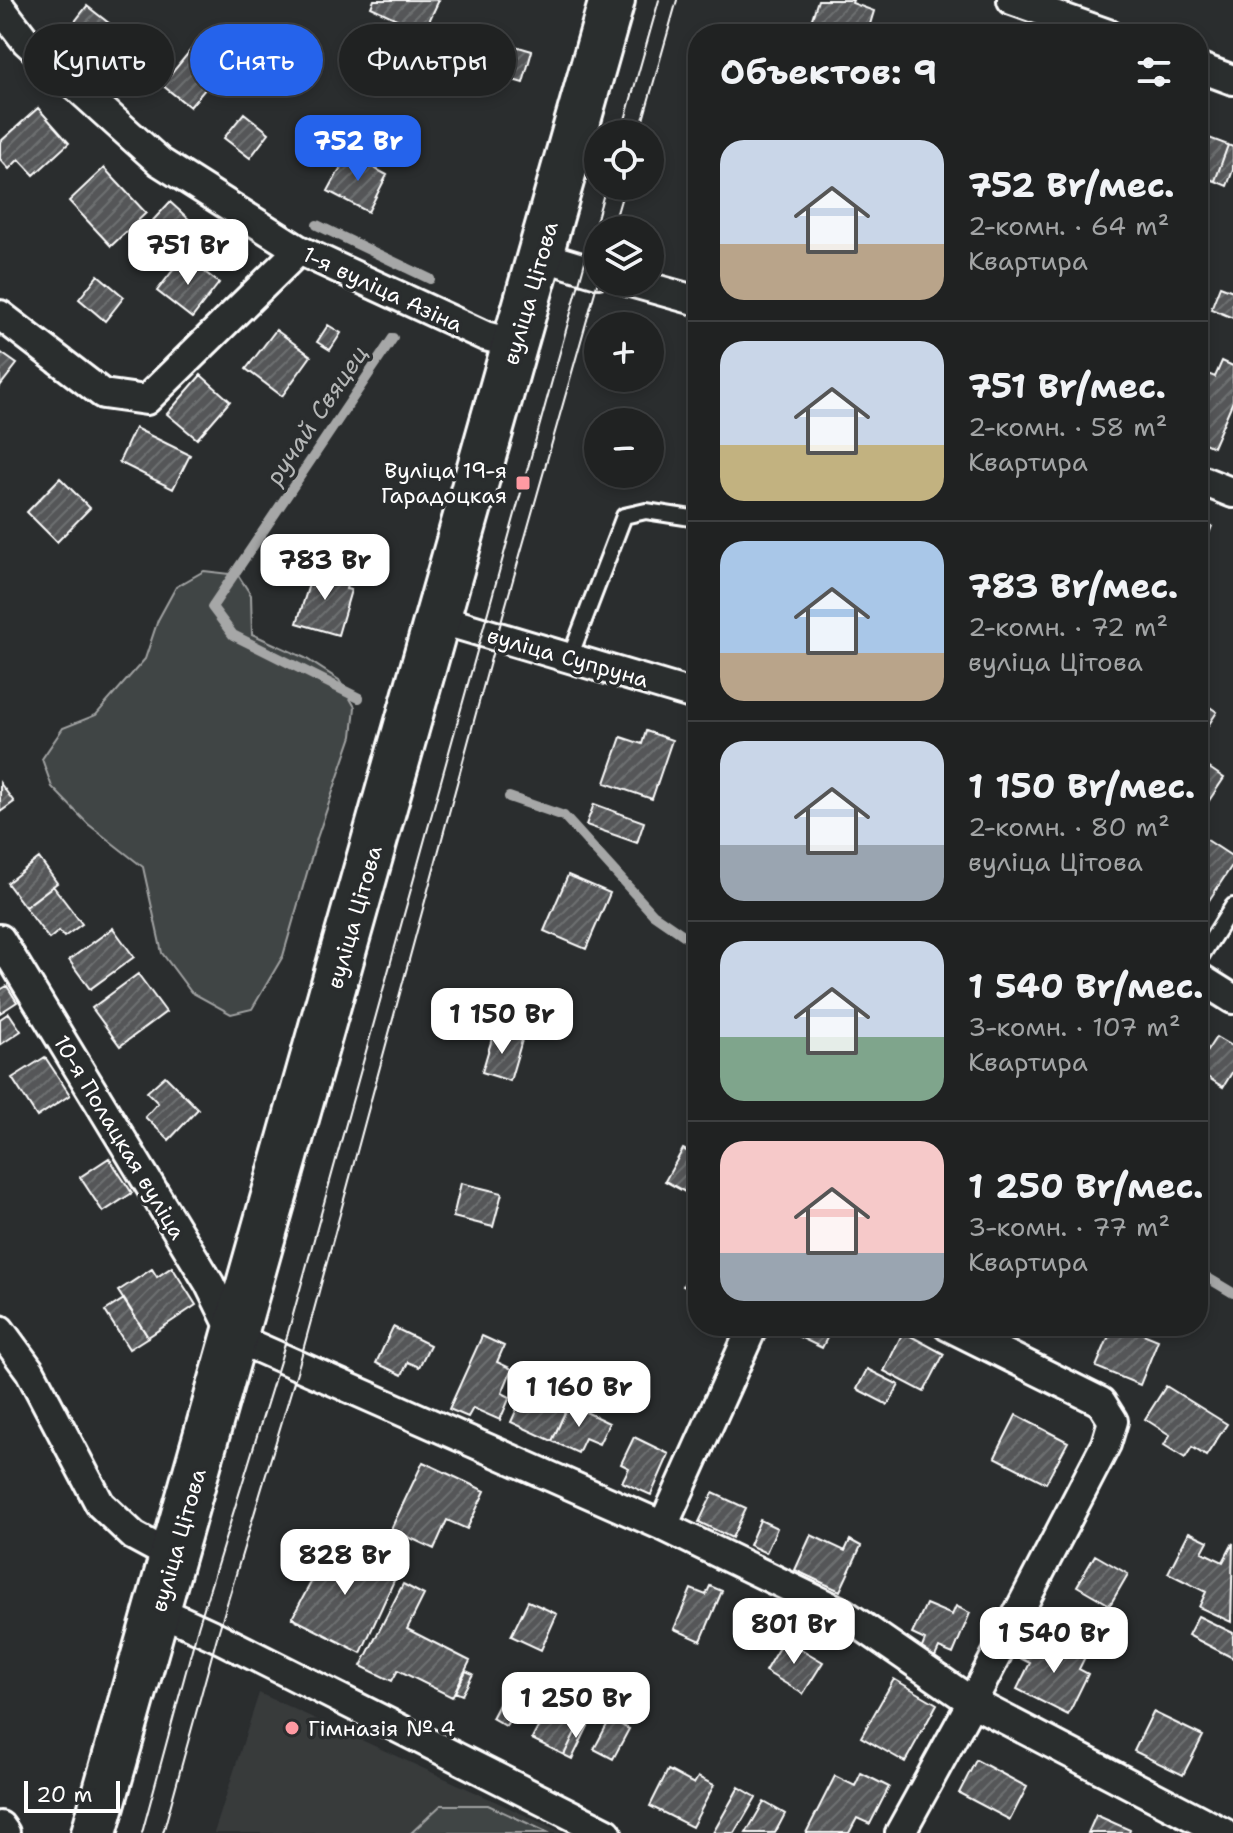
<!DOCTYPE html>
<html lang="ru">
<meta charset="utf-8">
<style>
:root{--surface:#202222;--page:#2d2f2f;--text:#f1f3f6;--muted:#a2a4a5;--line:#3d3f40;--accent:#2563eb}
body{margin:0;font-family:"Shantell Sans",sans-serif;background:var(--page);color:var(--text);height:100vh;display:flex;flex-direction:column;font-size:30px;white-space:nowrap}
*{box-sizing:border-box;margin:0}
p{font-size:26px;color:var(--muted)}
.icon{flex:none;width:44px;height:44px;fill:none;stroke:currentColor;stroke-width:2;stroke-linecap:round;stroke-linejoin:round}
.map{position:relative;flex:1;overflow:hidden}
.side{position:absolute;left:688px;top:24px;width:520px;height:1312px;display:flex;flex-direction:column;background:var(--surface);border-radius:32px;box-shadow:0 4px 12px #0003,0 0 0 2px var(--line)}
.side>*{flex:none}
.hud{position:absolute;left:24px;top:24px;width:544px;height:72px;display:flex;gap:16px}
.buttons{position:absolute;left:584px;top:120px;display:grid;gap:16px}
.buttons a{display:grid;place-items:center;width:80px;height:80px;border-radius:50%;background:var(--surface);box-shadow:0 4px 12px #0003,0 0 0 2px var(--line);font-size:40px}
.scale{position:absolute;left:24px;bottom:20px;width:96px;box-sizing:border-box;padding-left:8px;border:4px solid #fff;border-top:0;font-size:22px;line-height:28px;white-space:nowrap;color:#fff;-webkit-text-stroke:6px #2a2d2e;paint-order:stroke}
.price{position:absolute;translate:-50% -68px;padding:0 18px;border-radius:16px;background:#fff;color:#222;font-size:26px;line-height:52px;filter:drop-shadow(0 2px 4px #0008)}
.price::after{content:'';position:absolute;left:50%;top:48px;width:24px;height:18px;margin-left:-12px;background:inherit;clip-path:polygon(0 0,100% 0,50% 100%)}
.price.active{background:var(--accent);color:#fff}
ul{padding:0;list-style:none}
li{display:flex;align-items:center;gap:24px;height:200px;padding:0 32px}
li+li{border-top:2px solid var(--line)}
li span{display:grid;place-items:center;flex:none;width:224px;height:160px;border-radius:24px;color:#555}
li>.icon{margin-inline-start:auto}
span .icon{width:96px;height:96px;fill:#fffc;stroke-width:1}
li b{font-size:34px}
h2{display:flex;justify-content:space-between;align-items:center;height:96px;padding:0 32px;font-size:34px}
.tag{padding:0 28px;border-radius:36px;background:var(--surface);box-shadow:0 4px 12px #0003,0 0 0 2px var(--line);font-size:28px;line-height:72px}
.tag.active{background:var(--accent);color:#fff}
.map>svg:first-child{display:block}
.built{fill:#373a3b}
.grass{fill:#414445;stroke:#a0a2a2;stroke-width:2}
.lines{fill:none;stroke-linecap:round;stroke-linejoin:round}
.stream{stroke:#a6a7a7;stroke-width:10}
.building{fill:url(#building-hatch);stroke:#fff;stroke-width:2}
.lane-casing{stroke:#fff;stroke-width:20}
.street-casing{stroke:#fff;stroke-width:34}
.primary-casing{stroke:#fff;stroke-width:50}
.lane{stroke:#2a2d2e;stroke-width:14}
.street{stroke:#2a2d2e;stroke-width:28}
.primary{stroke:#2a2d2e;stroke-width:44}
.tram{stroke:#fff;stroke-width:2}
.poi-dot{fill:#ff9aa2;stroke:#2a2d2e;stroke-width:3}
.labels{text-anchor:middle;stroke-width:7;stroke-linejoin:round;paint-order:stroke}
.street-label{font-size:22px;fill:#fff;stroke:#2a2d2e}
.poi-label{font-size:22px;fill:#fff;stroke:#2a2d2e;text-anchor:end}
.water-label{font-size:24px;font-style:italic;fill:#b4b6b6;stroke:#2a2d2e}
</style>
<div class="map">
<svg width="1233" height="1833" viewBox="0 0 1233 1833">
<defs>
<pattern id="building-hatch" width="6" height="6" patternUnits="userSpaceOnUse" patternTransform="scale(2)"><rect width="6" height="6" fill="#555758"/><path d="M-1 1l2-2M0 6l6-6M5 7l2-2" fill="none" stroke="#6e7071"/></pattern>
</defs>
<rect width="100%" height="100%" fill="#2a2d2e"/>
<filter id="ink" filterUnits="userSpaceOnUse"><feTurbulence type="fractalNoise" baseFrequency=".0125" numOctaves="2"/><feDisplacementMap in="SourceGraphic" scale="16" xChannelSelector="R" yChannelSelector="G"/><feConvolveMatrix kernelMatrix="1 2 1 2 8 2 1 2 1" color-interpolation-filters="sRGB"/></filter>
<g filter="url(#ink)">
<!-- built -->
<path class="built" d="M259 1693 564 1833H214Z"/>
<!-- grass -->
<path class="grass" d="M204 571 238 575 251 595 252 634 305 658 339 680 355 707 352 736 317 838 283 956 252 1009 231 1014 191 992 162 953 143 867 88 824 52 787 42 759 63 728 96 715 145 659 158 620 176 587Z
M441 1805H488L549 1833H411Z"/>
<g class="lines">
<!-- stream -->
<path class="stream" d="M317 225 430 279
M359 698 233 635 212 607 393 338
M509 797 564 816 653 914 698 945
M1198 1272 1233 1293"/>
</g>
<!-- building -->
<path class="building" d="M374 0H439L424 32 371 7Z
M818 0H853L852 3 874 11 867 34H807Z
M87 6 119 31 97 59 79 45 74 51 57 38 66 27 69 29Z
M365 24 385 39 382 42 415 67 401 86 371 63 362 75 339 59Z
M204 34 232 57 190 107 162 85Z
M488 38 532 51 523 83 479 70Z
M119 40 151 69 131 91 99 61Z
M38 108 69 143 34 175 19 159 9 169 0 159V142Z
M244 113 269 133 250 158 224 138Z
M1201 135 1228 145 1215 181 1198 175V144Z
M1228 145 1233 147V170L1227 186 1215 181Z
M348 154 387 175 368 212 328 191Z
M104 168 146 213 111 246 69 201Z
M170 202 192 222 154 263 132 243Z
M184 256 219 283 192 318 157 291Z
M98 275 124 297 105 321 79 299Z
M1220 286 1233 291V318L1211 309Z
M328 325 341 333 330 350 317 342Z
M276 330 311 356 282 396 246 369Z
M0 352 17 364 0 386Z
M1222 361 1233 366V401L1213 447 1198 440V370L1215 377Z
M201 375 230 401 197 439 167 414Z
M135 428 190 455 173 489 119 462Z
M60 478 90 508 57 542 27 512Z
M1198 520 1212 526 1200 556 1198 555Z
M314 568 349 578 346 589 351 590 338 635 297 623Z
M1198 699 1217 712 1198 741Z
M646 731 672 740 652 799 605 783 621 737 642 744Z
M1202 763 1224 778 1204 808 1198 804V770Z
M0 783 14 802 0 812Z
M594 804 644 822 637 843 586 825Z
M1198 834 1233 857V864L1206 905 1198 900Z
M39 858 57 883 25 907 7 883Z
M568 875 610 893 586 949 544 931Z
M53 886 82 924 64 937 59 931 49 939 25 907Z
M113 928 134 957 90 989 69 960Z
M138 974 166 1012 120 1046 92 1008Z
M7 986 17 1002 0 1013V990Z
M9 1013 21 1031 0 1045V1019Z
M494 1032 522 1040 510 1081 482 1072Z
M1216 1037 1233 1047V1071L1223 1087 1198 1071V1049L1205 1054Z
M45 1057 70 1095 37 1117 12 1078Z
M165 1076 198 1109 169 1140 145 1117 158 1103 147 1092Z
M683 1149 698 1157V1199L665 1181Z
M109 1158 132 1193 103 1212 80 1177Z
M461 1183 502 1193 493 1227 453 1217Z
M698 1255V1293L683 1286Z
M172 1267 196 1305 148 1337 118 1291 152 1269 157 1277Z
M124 1299 148 1337 129 1349 105 1311Z
M777 1326H833L822 1348Z
M1113 1326H1146L1143 1334 1158 1340 1140 1385 1096 1367Z
M393 1327 430 1345 419 1367 408 1362 402 1375 376 1363Z
M903 1332 944 1354 924 1392 884 1371Z
M482 1336 504 1346 497 1362 512 1369 502 1393 510 1397 500 1420 473 1408 468 1417 449 1409Z
M867 1369 899 1385 888 1405 857 1389Z
M1166 1386 1227 1424 1206 1456 1192 1447 1185 1458 1164 1445 1170 1435 1145 1419Z
M524 1393 565 1412 552 1441 511 1422Z
M569 1404 609 1423 599 1444 585 1438 578 1453 552 1441Z
M1016 1415 1068 1442 1046 1483 995 1457Z
M634 1437 669 1454 651 1495 622 1482 629 1468 621 1464Z
M423 1462 485 1491 467 1529 447 1520 434 1549 391 1529Z
M713 1493 746 1508 732 1538 699 1522Z
M760 1520 777 1528 766 1553 749 1545Z
M1189 1532 1208 1541 1202 1552 1223 1562 1233 1543 1231 1622 1199 1607 1206 1592 1168 1573Z
M811 1535 845 1551 850 1540 861 1546 840 1591 795 1570Z
M333 1541 397 1574 361 1653 292 1618Z
M1095 1555 1128 1574 1110 1605 1077 1586Z
M403 1584 424 1595 407 1629 470 1661 452 1697 398 1670 392 1681 361 1666Z
M710 1586 722 1591 701 1641 674 1629 691 1589 706 1595Z
M528 1601 557 1614 541 1650 511 1636Z
M926 1604 952 1615 956 1606 970 1613 953 1654 939 1648 935 1657 921 1650 925 1640 912 1634Z
M1198 1616 1233 1633V1658L1188 1635Z
M1068 1638 1089 1649 1079 1669 1088 1674 1068 1715 1017 1689 1030 1663 1020 1658 1029 1641 1059 1656Z
M784 1639 823 1662 803 1694 765 1671Z
M466 1671 473 1674 462 1695 455 1692Z
M894 1679 937 1704 905 1762 861 1737Z
M503 1697 517 1705 506 1726 492 1718Z
M550 1704 581 1720 564 1755 532 1739Z
M1153 1712 1203 1736 1183 1775 1134 1751Z
M610 1719 629 1729 613 1759 594 1749Z
M581 1720 589 1724 572 1759 564 1755Z
M976 1760 1027 1787 1010 1820 959 1793Z
M668 1770 694 1784 698 1777 714 1785 692 1827 650 1806Z
M861 1773 889 1787 870 1824 857 1818 849 1833H806L835 1776 855 1786Z
M739 1787 756 1797 735 1833H713Z
M764 1802 785 1814 775 1833H746Z
M1096 1815 1130 1830 1129 1833H1088Z"/>
<g class="lines">
<defs>
<path id="lane" d="M570 657 624 516 646 511 698 519
M1198 961 1233 906"/>
<path id="street" d="M1012 0 1108 34
M0 7 26 41 160 162 299 250 485 336 516 344
M1198 67 1233 80
M541 256 598 273
M630 282 698 301
M0 315 103 394 146 400 299 250
M1198 479 1233 493
M438 619 698 696
M0 939 209 1283 236 1338 663 1526 843 1613 972 1702 1224 1833
M1198 977 1233 999
M0 1330 30 1371 100 1504 134 1536 173 1557
M663 1526 753 1326
M158 1610 217 1637 607 1833
M0 1826 5 1833
M900 1833 972 1702 1106 1444 1113 1421 1101 1402 948 1326"/>
<path id="primary" d="M94 1833 612 0"/>
</defs>
<!-- lane casing -->
<use href="#lane" class="lane-casing"/>
<!-- street casing -->
<use href="#street" class="street-casing"/>
<!-- primary casing -->
<use href="#primary" class="primary-casing"/>
<!-- lane -->
<use href="#lane" class="lane"/>
<!-- street -->
<use href="#street" class="street"/>
<!-- primary -->
<use href="#primary" class="primary"/>
<!-- tram -->
<path class="tram" d="M621 134 659 0
M639 134 677 0
M612 230 625 186
M142 1833 198 1627 281 1358 606 186
M163 1833 217 1637 299 1365 497 636 598 281"/>
</g>
</g>
<!-- markers -->
<g class="poi-dot">
<rect x="515" y="475" width="16" height="16" rx="4"/>
<circle cx="292" cy="1728" r="8"/>
</g>
<g class="labels">
<!-- street labels -->
<g class="street-label">
<text transform="translate(383 289) rotate(25)" y="8">1-я вуліца Азіна</text>
<text transform="translate(530 293) rotate(-74)" y="8">вуліца Цітова</text>
<text transform="translate(568 657) rotate(16)" y="8">вуліца Супруна</text>
<text transform="translate(354 917) rotate(-74)" y="8">вуліца Цітова</text>
<text transform="translate(120 1137) rotate(59)" y="8">10-я Полацкая вуліца</text>
<text transform="translate(178 1540) rotate(-74)" y="8">вуліца Цітова</text>
</g>
<!-- poi labels -->
<g class="poi-label">
<text x="507" y="478">Вуліца 19-я<tspan x="507" dy="25">Гарадоцкая</tspan></text>
<text x="308" y="1736" text-anchor="start">Гімназія № 4</text>
</g>
<!-- water labels -->
<g class="water-label">
<text transform="translate(317 415) rotate(-56)" y="8">ручай Свяцец</text>
</g>
</g>
</svg>
<div class="buttons">
<a><svg class="icon" aria-label="locate" viewBox="0 0 24 24"><circle cx="12" cy="12" r="6"/><path d="M12 2v4M12 18v4M2 12h4M18 12h4"/></svg></a>
<a><svg class="icon" aria-label="layers" viewBox="0 0 24 24"><path d="M12 4l9 5-9 5-9-5zM3 14l9 5 9-5"/></svg></a>
<a>+</a>
<a>−</a>
</div>
<div class="scale">20 m</div>
<b class="price active" style="left:358px;top:183px">752 Br</b>
<b class="price" style="left:188px;top:287px">751 Br</b>
<b class="price" style="left:325px;top:602px">783 Br</b>
<b class="price" style="left:502px;top:1056px">1 150 Br</b>
<b class="price" style="left:579px;top:1429px">1 160 Br</b>
<b class="price" style="left:345px;top:1597px">828 Br</b>
<b class="price" style="left:794px;top:1666px">801 Br</b>
<b class="price" style="left:1054px;top:1675px">1 540 Br</b>
<b class="price" style="left:576px;top:1740px">1 250 Br</b>
<div class="hud">
<a class="tag">Купить</a>
<a class="tag active">Снять</a>
<a class="tag">Фильтры</a>
</div>
<section class="side">
<h2>Объектов: 9<svg class="icon" aria-label="filters" viewBox="0 0 24 24"><path d="M4 7h16M4 17h16"/><circle cx="9" cy="7" r="2"/><circle cx="15" cy="17" r="2"/></svg></h2>
<ul>
<li><span style="background:linear-gradient(#c9d6e8 65%,#b9a48a 0)"><svg class="icon" aria-label="home" viewBox="0 0 24 24"><path d="M3 11l9-7 9 7M6 9v11h12V9"/></svg></span><div><b>752 Br/мес.</b><p>2-комн. · 64 m²</p><p>Квартира</p></div></li>
<li><span style="background:linear-gradient(#c9d6e8 65%,#c2b280 0)"><svg class="icon" aria-label="home" viewBox="0 0 24 24"><path d="M3 11l9-7 9 7M6 9v11h12V9"/></svg></span><div><b>751 Br/мес.</b><p>2-комн. · 58 m²</p><p>Квартира</p></div></li>
<li><span style="background:linear-gradient(#a9c7e8 70%,#b9a48a 0)"><svg class="icon" aria-label="home" viewBox="0 0 24 24"><path d="M3 11l9-7 9 7M6 9v11h12V9"/></svg></span><div><b>783 Br/мес.</b><p>2-комн. · 72 m²</p><p>вуліца Цітова</p></div></li>
<li><span style="background:linear-gradient(#c9d6e8 65%,#9aa5b1 0)"><svg class="icon" aria-label="home" viewBox="0 0 24 24"><path d="M3 11l9-7 9 7M6 9v11h12V9"/></svg></span><div><b>1 150 Br/мес.</b><p>2-комн. · 80 m²</p><p>вуліца Цітова</p></div></li>
<li><span style="background:linear-gradient(#c9d6e8 60%,#7fa58c 0)"><svg class="icon" aria-label="home" viewBox="0 0 24 24"><path d="M3 11l9-7 9 7M6 9v11h12V9"/></svg></span><div><b>1 540 Br/мес.</b><p>3-комн. · 107 m²</p><p>Квартира</p></div></li>
<li><span style="background:linear-gradient(#f6c9c9 70%,#9aa5b1 0)"><svg class="icon" aria-label="home" viewBox="0 0 24 24"><path d="M3 11l9-7 9 7M6 9v11h12V9"/></svg></span><div><b>1 250 Br/мес.</b><p>3-комн. · 77 m²</p><p>Квартира</p></div></li>
</ul>
</section>
</div>
